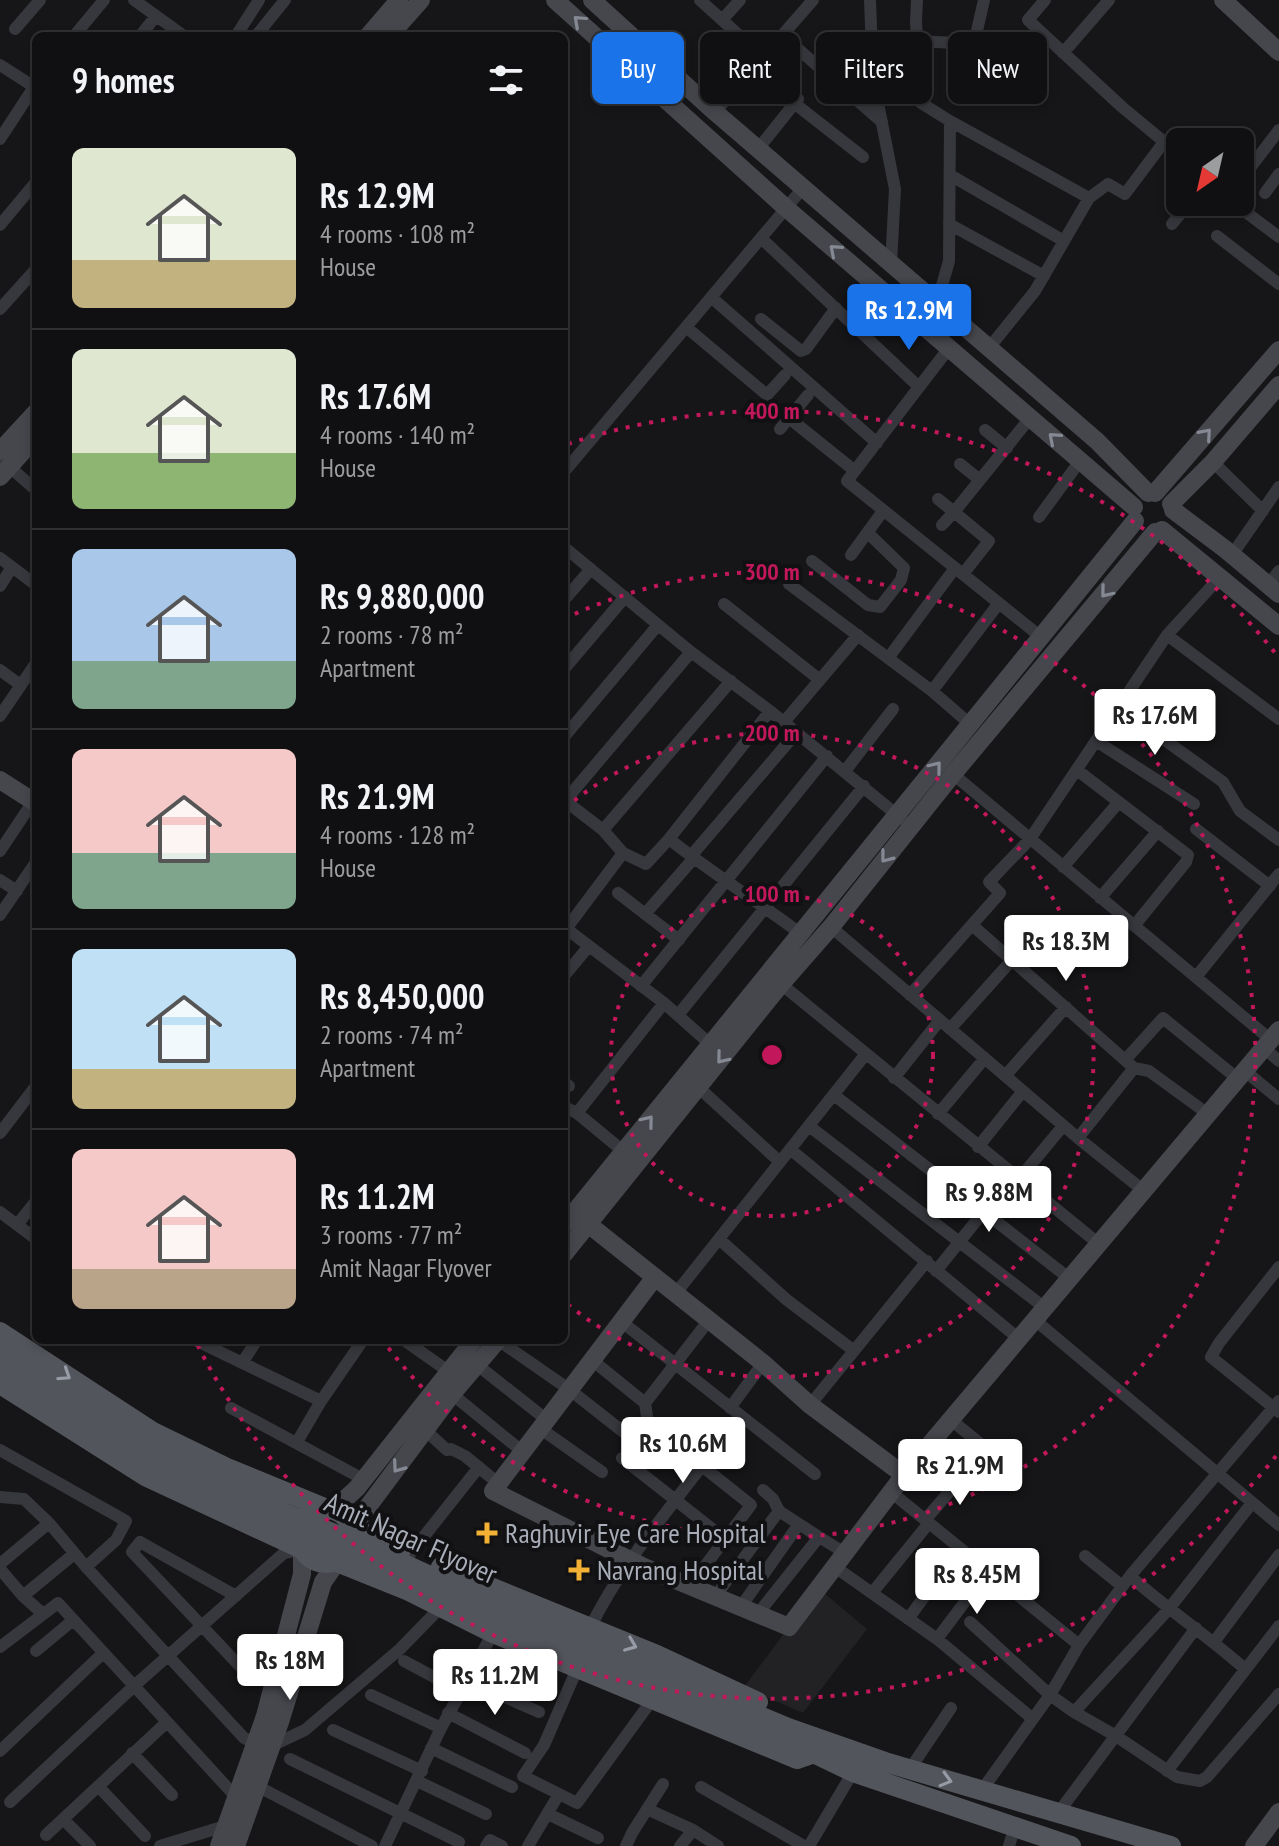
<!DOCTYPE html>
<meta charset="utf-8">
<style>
:root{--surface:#101012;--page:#19191b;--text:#f1f3f6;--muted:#9c9d9f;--line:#303032;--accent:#1a73e8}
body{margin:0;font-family:"PT Sans Narrow",sans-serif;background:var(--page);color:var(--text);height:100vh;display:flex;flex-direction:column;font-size:30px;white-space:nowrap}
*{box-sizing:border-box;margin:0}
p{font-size:26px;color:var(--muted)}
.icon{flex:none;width:44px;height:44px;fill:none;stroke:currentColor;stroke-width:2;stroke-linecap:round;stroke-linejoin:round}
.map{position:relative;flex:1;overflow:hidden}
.side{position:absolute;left:32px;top:32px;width:536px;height:1312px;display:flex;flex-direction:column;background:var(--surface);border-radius:12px;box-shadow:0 4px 12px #0003,0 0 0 2px var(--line)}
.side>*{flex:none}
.guide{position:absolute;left:592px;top:32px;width:566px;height:72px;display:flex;gap:16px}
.needle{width:52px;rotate:214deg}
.tools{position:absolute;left:1166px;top:128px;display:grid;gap:16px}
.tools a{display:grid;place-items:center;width:88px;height:88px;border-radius:12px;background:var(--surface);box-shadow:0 4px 12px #0003,0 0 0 2px var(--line);font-size:40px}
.price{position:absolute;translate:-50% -68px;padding:0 18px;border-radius:8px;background:#fff;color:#222;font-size:26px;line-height:52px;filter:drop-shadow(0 2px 4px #0008)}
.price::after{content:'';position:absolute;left:50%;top:48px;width:24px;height:18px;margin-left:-12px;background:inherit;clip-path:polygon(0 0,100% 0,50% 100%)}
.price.on{background:var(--accent);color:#fff}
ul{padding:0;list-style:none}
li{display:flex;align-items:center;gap:24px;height:200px;padding:0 40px}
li+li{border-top:2px solid var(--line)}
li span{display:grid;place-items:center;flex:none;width:224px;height:160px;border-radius:12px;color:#555}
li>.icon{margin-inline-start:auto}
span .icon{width:96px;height:96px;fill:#fffc;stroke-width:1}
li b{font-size:34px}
h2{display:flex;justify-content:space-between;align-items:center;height:96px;padding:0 40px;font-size:34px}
.pill{padding:0 28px;border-radius:12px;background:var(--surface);box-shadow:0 4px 12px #0003,0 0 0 2px var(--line);font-size:28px;line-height:72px}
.pill.on{background:var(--accent);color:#fff}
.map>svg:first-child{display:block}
.built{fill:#222225}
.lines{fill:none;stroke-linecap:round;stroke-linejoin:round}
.street{stroke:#37383d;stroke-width:12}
.secondary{stroke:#45474d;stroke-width:18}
.primary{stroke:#53555c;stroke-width:20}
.primary-bridge{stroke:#53555c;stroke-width:20}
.oneway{stroke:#858993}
.oneway2{stroke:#979ba6}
.ring{fill:none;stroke:#c2185b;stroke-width:4;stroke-dasharray:4 8}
.poi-dot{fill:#f2b134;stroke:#111113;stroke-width:3}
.labels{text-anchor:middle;stroke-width:8;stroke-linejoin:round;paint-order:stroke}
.poi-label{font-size:28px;fill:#a8adb8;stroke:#111113;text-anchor:start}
.street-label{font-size:28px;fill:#a8adb8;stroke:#111113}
.centre{fill:#c2185b;stroke:#111113;stroke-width:4}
.ring-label{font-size:24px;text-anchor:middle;font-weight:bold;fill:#c2185b;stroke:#111113;stroke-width:8;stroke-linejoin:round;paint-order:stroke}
</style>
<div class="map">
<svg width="1279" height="1846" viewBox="0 0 1279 1846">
<rect width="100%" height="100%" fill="#161618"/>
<!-- built -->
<path class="built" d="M818 1588 867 1629 803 1713 744 1687Z"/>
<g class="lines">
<!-- street -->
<path class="street" d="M134 0 184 36
M700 0 763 57
M870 0 873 78 895 189 891 264
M917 0 916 22 921 103 950 121 949 261 937 303
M1045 0 1028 20 1122 107 1180 155
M722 20 740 0
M15 29 40 0
M782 35 882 122
M74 36 104 0
M140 36 156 16
M236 36 259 0
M256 36 285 0
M917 41 974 44 984 0
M1063 53 1109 0
M0 65 36 88
M756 65 798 99 758 149
M794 103 863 157
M715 112 813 0
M950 121 1089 198 1035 291 989 348
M0 139 34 87
M950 175 1064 241
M1240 181 1279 130
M1265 193 1279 174
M1089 198 1108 184 1125 194 1164 142
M1239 207 1279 237
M949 224 1044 276
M1172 224 1190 202
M0 225 36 182
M1217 236 1279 284
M761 238 919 387
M711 297 877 443
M0 309 36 269
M761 319 801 351 806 349 836 308
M686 327 767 395 785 375
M949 348 847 481 1041 637
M789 418 855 471
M780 429 808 395
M985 430 1007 448
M1213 462 1263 511
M5 463 36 490
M960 464 980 480
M564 472 803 188
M938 499 954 512 942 525
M1039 517 1080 461
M564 547 691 652 770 711 902 819
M851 555 883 511
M1232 555 1279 487
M0 558 36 585
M812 561 868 605 880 607 901 580 904 568 868 533
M963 574 989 541 954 512 1030 418
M789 584 932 691 970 724
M1268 585 1279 571
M0 586 12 567
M564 600 591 569
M724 604 820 680
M1167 635 1279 719
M889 657 955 568
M564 669 625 597
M0 670 19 684
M932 691 999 603
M1119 707 1223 782 1240 811 1279 840
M0 716 36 663
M784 722 858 635
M564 737 658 625
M1096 741 1194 804
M1077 770 1188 855 1186 862 1134 926
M845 771 893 709
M953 774 1271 1040
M564 800 603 830 623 853 646 864 669 839 770 711
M564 802 691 652
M1196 829 1270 886
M603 830 731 681
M669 839C712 873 757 901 801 934
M0 851 36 797
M691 856 797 732
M1063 867 1119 802
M0 880 17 891
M618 893 679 940
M1100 898 1158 831
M645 914 694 858
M0 915 36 862
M972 925 1134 1068
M564 927 664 1003 710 1044
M831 927 1078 1138 1144 1191
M566 929 623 853
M564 976 589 946
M1196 977 1279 874
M781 984 1099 1244
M641 986 827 756
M910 995 1000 893 989 882 1030 839 1167 635 1220 577
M678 1015 864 786
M950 1029 1012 960
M1264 1048 1279 1061
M1126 1059 1163 1018 1238 1079
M1245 1071 1279 1099
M1006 1075 1066 1007
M894 1078 940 1020
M564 1082 569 1086
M698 1087 780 1162
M834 1095 1070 1279
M564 1107 577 1113 623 1151
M577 1113 664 1003
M938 1114 985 1058
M809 1126 1045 1308
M0 1133 36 1086
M1078 1138 1134 1068 1149 1071 1208 1114
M978 1147 1023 1091
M790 1149 1019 1339
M1019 1179 1063 1126
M0 1212 36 1239
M17 1225 36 1201
M719 1239 787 1300 853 1350
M1279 1267 1219 1343 1211 1357 1279 1412
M936 1271 1013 1175
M676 1293 865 1055
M1035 1320 1279 1525
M622 1322 815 1474
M195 1340 321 1401
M404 1340 448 1371
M498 1340 570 1390 631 1438
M592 1360 645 1403 709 1320
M242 1363 257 1340
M476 1364 547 1420
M452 1394 523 1452
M645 1403 648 1423 751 1505 689 1587
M810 1405 927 1261
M231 1408 363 1479
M730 1408 763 1363
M951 1420 1008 1466
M541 1429 602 1472
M425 1430 447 1450 451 1449 465 1456 499 1484
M297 1442 321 1401 363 1340
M0 1450 126 1521 116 1540 86 1567 49 1523 24 1499 0 1497
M622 1458 725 1539
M763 1490 773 1499 779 1511
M891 1492 1079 1645
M925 1520 968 1470
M819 1537 845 1553
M410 1554 479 1467
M1085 1556 1122 1586
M0 1564 49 1523
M86 1567 244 1738 255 1743
M835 1567 937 1639 1033 1719
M0 1569 23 1596 43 1614
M1130 1576C1167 1609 1208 1636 1245 1669
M872 1593 929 1523
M23 1596 74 1554
M236 1596 140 1542 132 1552 251 1678
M714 1598 779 1511 819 1537 757 1615
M740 1608 799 1524
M908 1619 960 1548
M970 1622 1050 1695 1074 1712 1168 1610 1252 1503
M590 1628C619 1569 661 1519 701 1467
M937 1639 988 1571
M1214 1642 1279 1555
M0 1647 58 1603 236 1797
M36 1651 72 1621
M404 1661 460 1691
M577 1669 544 1745 523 1776 577 1803 652 1700
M466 1680 539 1712
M371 1695 441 1728
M1074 1712 1116 1736 1177 1777 1200 1781 1207 1777 1279 1694
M448 1713 525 1753
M333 1730 422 1771
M271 1746 305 1730 400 1649 441 1607
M431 1748 512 1787
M0 1751 102 1654
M132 1753 172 1795
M290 1759 459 1842
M910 1769 951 1708
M1167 1771 1279 1626
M417 1781 486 1814
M98 1786 145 1836
M257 1786 372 1846
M701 1787 804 1846
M982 1790 1050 1695 1079 1645 1130 1576 1279 1401
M10 1802 134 1686 284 1553 299 1550
M647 1809 693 1830 718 1846
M1058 1813 1196 1628
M548 1814 598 1838
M63 1819 90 1846
M46 1835 167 1722
M160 1846 225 1826
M385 1846 441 1728 493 1633
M486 1846 490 1840 502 1846
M528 1846 559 1794
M626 1846 632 1833 663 1784
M680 1846 693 1830
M809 1846 853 1772
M1009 1846 1014 1829"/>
<!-- secondary -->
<path class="secondary" d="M555 0 786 208 1134 507
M592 0 715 112 1097 441 1148 493
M1223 0 1279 52
M368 36 399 0
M389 36 421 0
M0 451 36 412
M0 477 36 437
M1155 493 1279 350
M1171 504 1213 462 1279 385
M1173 510 1225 549 1279 594
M1162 530 1279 626
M0 780 36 803
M578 1216 763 1363 810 1405 904 1475
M564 1225 1135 521
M564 1254 781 984 831 927 953 774 1155 532
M655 1277 493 1491 644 1567 789 1627 904 1475 1279 1030
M327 1509 342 1502 357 1488 474 1340
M352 1528 452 1394 498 1340
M219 1846 265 1716 302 1574V1549
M236 1846 280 1722 323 1582 337 1562
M1254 1846 1279 1812"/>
<!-- primary -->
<path class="primary" d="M0 1332 153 1432 227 1468 327 1509
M0 1353 46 1386 147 1448 282 1512
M0 1384 147 1477 302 1549
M299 1536a27 27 0 1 1 54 0a27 27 0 1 1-54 0Z
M352 1528 401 1550
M380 1553 500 1608 788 1728 885 1762 1171 1846
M337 1562 409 1591 493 1633 797 1759 814 1753
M441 1567 657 1655 758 1702
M801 1747 853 1772 1071 1846"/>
<!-- primary-bridge -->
<path class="primary-bridge" d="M0 1368 139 1458 217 1499 784 1740
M282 1512 380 1553"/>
</g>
<!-- one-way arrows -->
<defs><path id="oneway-chevron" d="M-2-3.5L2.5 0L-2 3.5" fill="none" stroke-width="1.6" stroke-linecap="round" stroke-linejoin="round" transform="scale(2)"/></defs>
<g class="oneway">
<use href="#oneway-chevron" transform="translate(579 21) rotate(-138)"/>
<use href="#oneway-chevron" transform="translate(835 250) rotate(-139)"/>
<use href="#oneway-chevron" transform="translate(1206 434) rotate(-49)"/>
<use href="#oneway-chevron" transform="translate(1054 438) rotate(-139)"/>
<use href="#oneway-chevron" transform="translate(1106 592) rotate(129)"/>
<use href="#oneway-chevron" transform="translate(936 767) rotate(-51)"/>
<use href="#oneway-chevron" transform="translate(886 857) rotate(128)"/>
<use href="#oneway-chevron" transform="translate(722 1058) rotate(129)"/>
<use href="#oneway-chevron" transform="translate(648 1121) rotate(-51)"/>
<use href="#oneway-chevron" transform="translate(398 1467) rotate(126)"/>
</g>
<g class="oneway2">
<use href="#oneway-chevron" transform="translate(65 1375) rotate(33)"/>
<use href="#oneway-chevron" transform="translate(631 1645) rotate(22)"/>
<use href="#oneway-chevron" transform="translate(946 1780) rotate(16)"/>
</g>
<!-- distance rings -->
<g class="ring">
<circle cx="772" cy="1055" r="161"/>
<path d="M565 808A322 322 0 1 1 565 1302"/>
<path d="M564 619A483 483 0 1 1 384 1342"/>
<path d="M1276 1456A644 644 0 0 1 196 1342M568 444A644 644 0 0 1 1276 654"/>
</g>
<!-- markers -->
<g class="poi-dot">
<path d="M483 1521h8v8h8v8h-8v8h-8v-8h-8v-8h8z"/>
<path d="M575 1558h8v8h8v8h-8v8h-8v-8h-8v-8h8z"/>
</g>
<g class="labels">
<!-- poi labels -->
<g class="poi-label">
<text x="505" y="1543">Raghuvir Eye Care Hospital</text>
<text x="597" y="1580">Navrang Hospital</text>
</g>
<!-- street labels -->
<g class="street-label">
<text transform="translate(411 1538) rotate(24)" y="10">Amit Nagar Flyover</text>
</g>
</g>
<circle cx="772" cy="1055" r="12" class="centre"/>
<g class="ring-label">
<text x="772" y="419">400 m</text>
<text x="772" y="580">300 m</text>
<text x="772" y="741">200 m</text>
<text x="772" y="902">100 m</text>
</g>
</svg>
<div class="tools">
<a><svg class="needle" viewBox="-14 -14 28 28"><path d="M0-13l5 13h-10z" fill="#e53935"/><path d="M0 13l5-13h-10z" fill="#9c9d9f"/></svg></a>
</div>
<b class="price on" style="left:909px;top:352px">Rs 12.9M</b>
<b class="price" style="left:1155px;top:757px">Rs 17.6M</b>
<b class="price" style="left:1066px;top:983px">Rs 18.3M</b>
<b class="price" style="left:989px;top:1234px">Rs 9.88M</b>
<b class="price" style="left:683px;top:1485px">Rs 10.6M</b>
<b class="price" style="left:960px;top:1507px">Rs 21.9M</b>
<b class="price" style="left:977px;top:1616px">Rs 8.45M</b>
<b class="price" style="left:290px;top:1702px">Rs 18M</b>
<b class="price" style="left:495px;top:1717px">Rs 11.2M</b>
<div class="guide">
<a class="pill on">Buy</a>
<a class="pill">Rent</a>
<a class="pill">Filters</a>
<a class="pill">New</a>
</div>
<section class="side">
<h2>9 homes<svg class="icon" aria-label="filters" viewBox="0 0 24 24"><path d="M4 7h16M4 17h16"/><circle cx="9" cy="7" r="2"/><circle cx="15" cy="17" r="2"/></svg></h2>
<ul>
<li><span style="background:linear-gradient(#dfe7d0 70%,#c2b280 0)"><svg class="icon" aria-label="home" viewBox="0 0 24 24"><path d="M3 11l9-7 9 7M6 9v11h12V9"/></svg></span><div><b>Rs 12.9M</b><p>4 rooms · 108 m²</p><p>House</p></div></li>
<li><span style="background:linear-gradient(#dfe7d0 65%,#8fb573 0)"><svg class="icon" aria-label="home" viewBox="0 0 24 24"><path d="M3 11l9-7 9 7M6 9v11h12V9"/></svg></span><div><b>Rs 17.6M</b><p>4 rooms · 140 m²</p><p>House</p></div></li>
<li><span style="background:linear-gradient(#a9c7e8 70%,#7fa58c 0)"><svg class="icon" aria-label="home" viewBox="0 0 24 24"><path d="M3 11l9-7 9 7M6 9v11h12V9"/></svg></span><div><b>Rs 9,880,000</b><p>2 rooms · 78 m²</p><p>Apartment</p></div></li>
<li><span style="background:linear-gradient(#f6c9c9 65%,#7fa58c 0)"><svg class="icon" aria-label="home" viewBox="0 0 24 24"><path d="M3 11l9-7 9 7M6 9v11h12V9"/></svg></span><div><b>Rs 21.9M</b><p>4 rooms · 128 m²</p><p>House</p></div></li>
<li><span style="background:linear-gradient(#bfe0f5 75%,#c2b280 0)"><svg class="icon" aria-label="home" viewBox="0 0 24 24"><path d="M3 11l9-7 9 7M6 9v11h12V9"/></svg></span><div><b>Rs 8,450,000</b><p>2 rooms · 74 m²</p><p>Apartment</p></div></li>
<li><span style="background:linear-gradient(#f6c9c9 75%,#b9a48a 0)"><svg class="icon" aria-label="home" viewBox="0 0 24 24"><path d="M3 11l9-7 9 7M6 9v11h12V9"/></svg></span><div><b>Rs 11.2M</b><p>3 rooms · 77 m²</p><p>Amit Nagar Flyover</p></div></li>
</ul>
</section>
</div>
